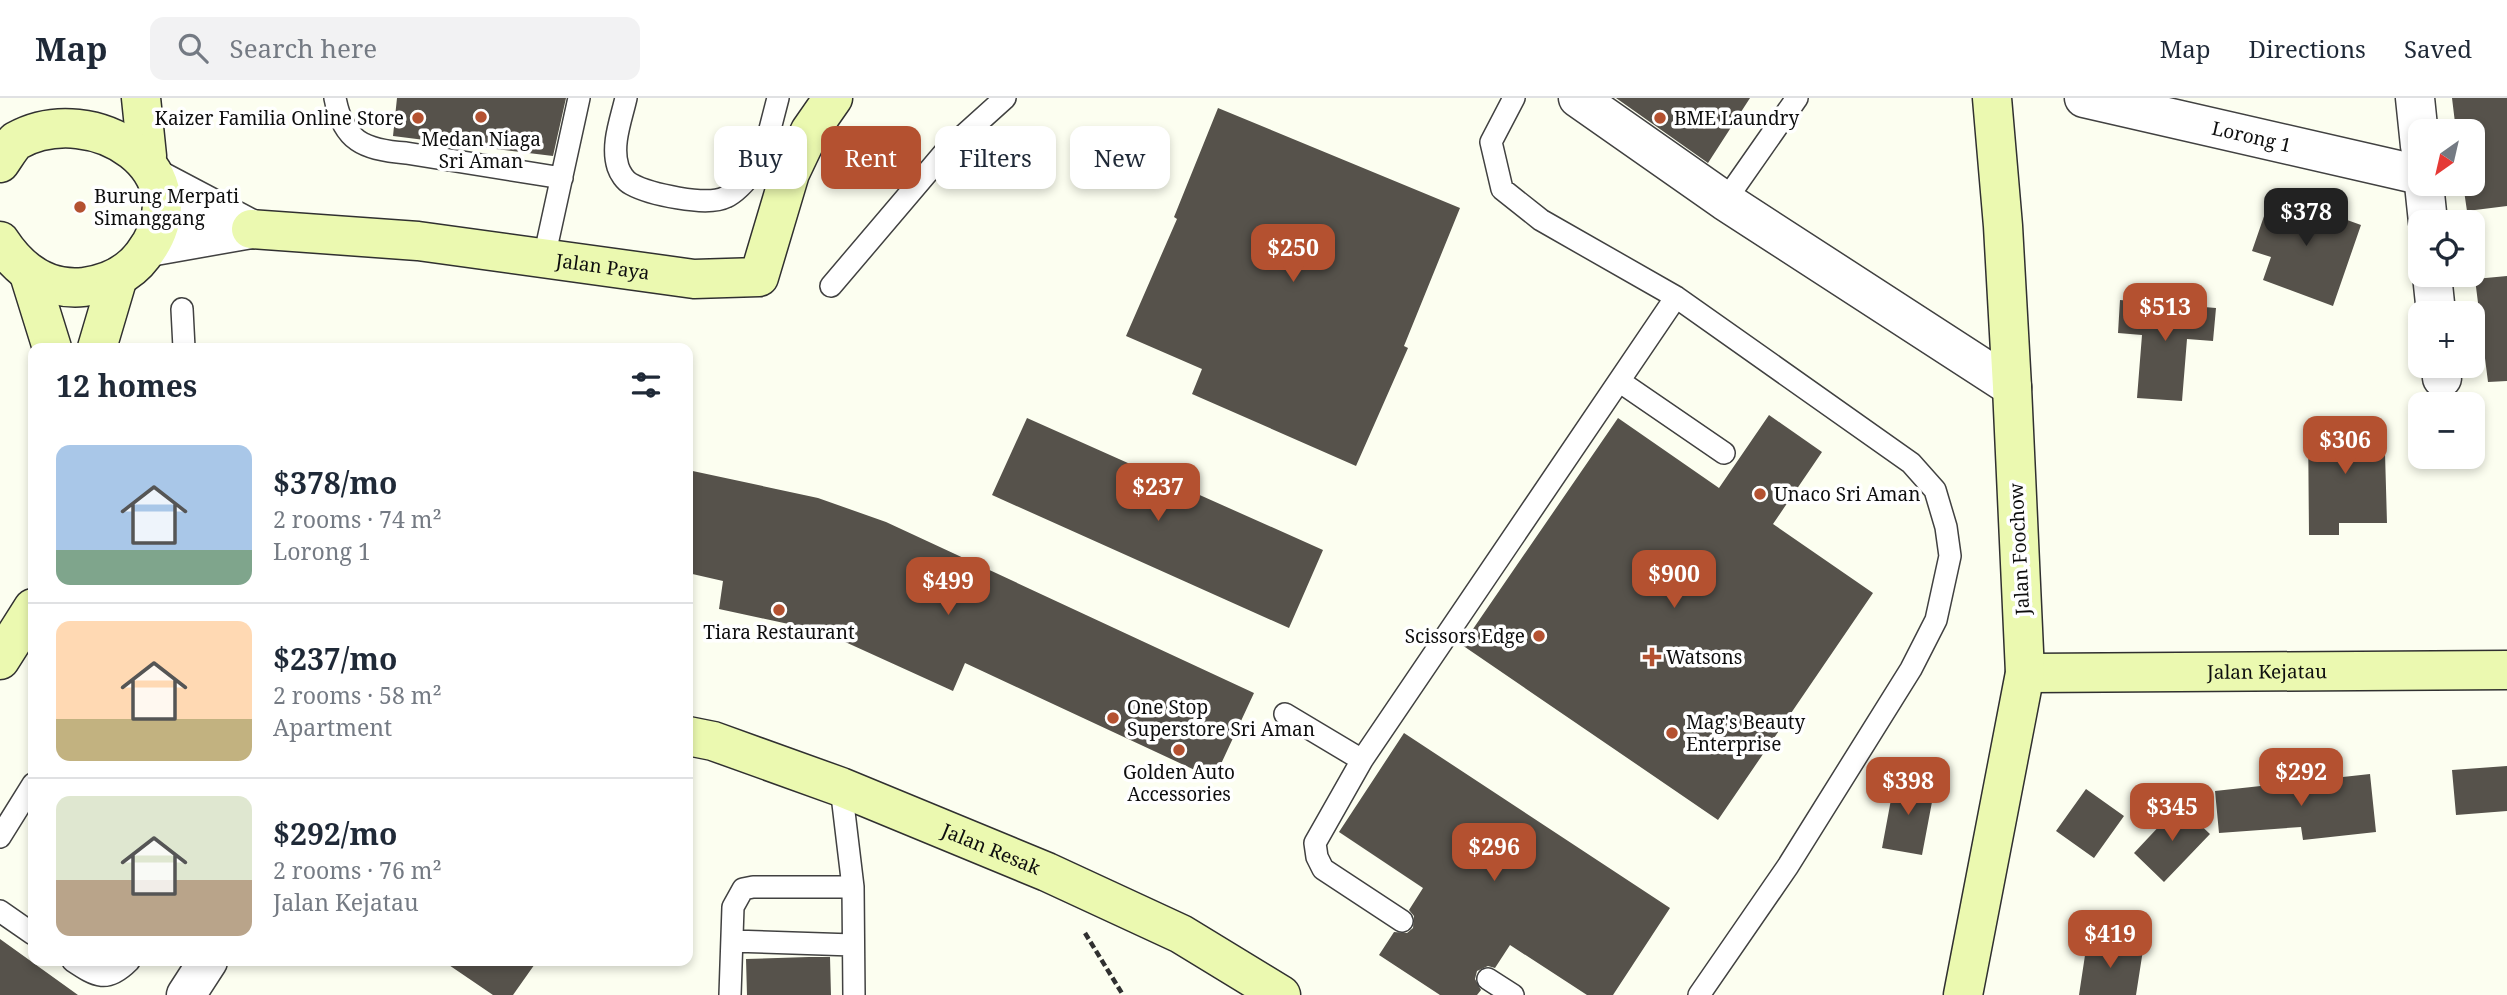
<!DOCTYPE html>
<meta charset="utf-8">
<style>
:root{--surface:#fff;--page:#f2f2f3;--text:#1f2937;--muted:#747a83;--line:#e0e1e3;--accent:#b45130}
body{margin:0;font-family:"Noto Serif",serif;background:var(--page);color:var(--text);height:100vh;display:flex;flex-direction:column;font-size:26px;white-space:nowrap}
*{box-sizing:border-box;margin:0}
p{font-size:23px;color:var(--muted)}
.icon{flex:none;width:38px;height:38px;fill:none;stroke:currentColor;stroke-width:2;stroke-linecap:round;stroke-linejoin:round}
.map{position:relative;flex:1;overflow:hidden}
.sheet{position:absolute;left:28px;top:245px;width:665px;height:623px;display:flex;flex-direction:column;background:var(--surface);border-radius:14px;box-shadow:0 4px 10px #0003}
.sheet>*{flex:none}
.hud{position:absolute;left:714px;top:28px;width:665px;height:63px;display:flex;gap:14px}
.needle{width:46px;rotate:214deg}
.buttons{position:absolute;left:2408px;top:21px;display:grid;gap:14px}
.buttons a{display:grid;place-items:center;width:77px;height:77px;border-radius:14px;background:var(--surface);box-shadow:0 4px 10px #0003;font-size:35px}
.price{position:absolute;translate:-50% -60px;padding:0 16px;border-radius:14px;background:var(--accent);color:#fff;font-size:23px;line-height:46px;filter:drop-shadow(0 2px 4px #0008)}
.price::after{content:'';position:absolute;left:50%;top:42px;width:21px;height:16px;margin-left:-10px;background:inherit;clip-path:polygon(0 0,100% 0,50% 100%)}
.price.active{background:#222;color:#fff}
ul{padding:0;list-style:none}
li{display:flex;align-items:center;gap:21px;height:175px;padding:0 28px}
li+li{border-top:2px solid var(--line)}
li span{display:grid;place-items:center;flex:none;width:196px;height:140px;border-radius:14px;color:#555}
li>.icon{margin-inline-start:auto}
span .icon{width:84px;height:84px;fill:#fffc;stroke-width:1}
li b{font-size:30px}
h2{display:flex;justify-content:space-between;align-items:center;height:84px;padding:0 28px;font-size:30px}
.chip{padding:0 24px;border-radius:14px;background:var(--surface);box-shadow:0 4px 10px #0003;font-size:24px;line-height:63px}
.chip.active{background:var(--accent);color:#fff}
header{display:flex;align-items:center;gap:42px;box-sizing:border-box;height:98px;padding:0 35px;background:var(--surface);border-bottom:2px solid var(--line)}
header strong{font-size:33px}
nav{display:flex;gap:38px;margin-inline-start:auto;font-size:24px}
.search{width:490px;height:63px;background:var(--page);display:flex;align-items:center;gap:18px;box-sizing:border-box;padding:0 24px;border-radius:14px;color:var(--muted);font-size:26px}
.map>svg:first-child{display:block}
.building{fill:#56524b}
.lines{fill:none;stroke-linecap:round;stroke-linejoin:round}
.lane-casing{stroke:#414141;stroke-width:24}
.street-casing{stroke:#414141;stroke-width:41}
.secondary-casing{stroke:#303030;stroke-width:41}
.path{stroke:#303030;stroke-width:4.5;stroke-dasharray:7 3.5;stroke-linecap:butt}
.lane{stroke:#fff;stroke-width:21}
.street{stroke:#fff;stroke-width:38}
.secondary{stroke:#ebf9b0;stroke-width:38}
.poi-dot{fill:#b45130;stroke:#fff;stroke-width:2.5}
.labels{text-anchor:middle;stroke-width:7;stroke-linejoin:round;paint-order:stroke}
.poi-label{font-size:19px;fill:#0e0e0e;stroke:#fff;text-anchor:start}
.street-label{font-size:19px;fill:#0e0e0e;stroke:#fff}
</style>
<header>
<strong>Map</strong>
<div class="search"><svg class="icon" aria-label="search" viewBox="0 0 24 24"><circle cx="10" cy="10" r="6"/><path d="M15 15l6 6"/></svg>Search here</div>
<nav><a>Map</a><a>Directions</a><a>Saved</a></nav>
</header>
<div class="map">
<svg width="2507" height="897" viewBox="0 0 2507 897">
<rect width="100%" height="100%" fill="#fcfef0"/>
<!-- building -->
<path class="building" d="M397 0H566L553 58 393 38Z
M1616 0H1750L1708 65Z
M2452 0H2507V108L2467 113 2463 86H2473V33H2456Z
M1218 10 1460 110 1404 248 1408 250 1356 368 1192 296 1202 271 1126 238 1177 121 1174 119Z
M2272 95 2361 127 2333 208 2263 182 2271 159 2252 153Z
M2507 178V283L2488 284 2475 181Z
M2120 202 2216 210 2213 243 2187 241 2182 303 2137 300 2142 237 2118 235Z
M1769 317 1822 354 1773 426 1873 495 1718 722 1462 547 1618 320 1719 390Z
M1027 320 1323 452 1289 530 992 397Z
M2375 322 2376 356 2385 355 2387 425H2339V437H2309L2308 323Z
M688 372 818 400 886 424 1254 595 1214 681 965 565 953 593 821 533 719 511 723 483 688 475Z
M1404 635 1670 810 1613 897H1587L1510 847 1495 870 1488 868 1477 873 1475 881 1481 892 1477 897H1440L1379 857 1394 834 1407 835 1413 830 1414 818 1409 812 1423 790 1339 734Z
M2507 668V713L2456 717 2452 672Z
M2370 676 2376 734 2303 742 2301 729 2219 735 2215 693Z
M1895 680 1935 688 1922 757 1882 750Z
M2086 691 2124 718 2094 760 2056 733Z
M2179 707 2210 736 2164 784 2134 755Z
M0 841 78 897H0Z
M2087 844 2143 852 2136 897H2079Z
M809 859H830L831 897H747L746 861Z
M443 863H537L513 897H493Z"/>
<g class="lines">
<defs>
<path id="lane" d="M335 0C343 43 364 52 406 55L562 80
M626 0C621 22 611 47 618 69 620 75 625 83 631 86 649 96 707 109 726 99 739 93 751 76 761 66L790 75
M1514 0 1491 44 1502 91 1541 122 1676 199 1911 365 1935 392 1946 429 1950 458 1936 522 1911 571 1788 768 1699 897
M761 66 778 0
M1725 103 1797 0
M544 160 579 0
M831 188 944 55 1005 0
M182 211 184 250
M1619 283 1724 355
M1285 616 1362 662 1676 199
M1362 662 1315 745 1317 759 1323 771 1402 823
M841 689 853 789 854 897
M0 739 33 686
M0 813 33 836
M732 843 853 847
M73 863C97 879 107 885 129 863
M1488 881 1513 897
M730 897 733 809 743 791 753 789H853"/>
<g id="street">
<path d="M1578 0 1725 103 2012 289"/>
<path id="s1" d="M2084 0 2420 77"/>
<path d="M2415 0 2420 48"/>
<path d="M158 82 251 131"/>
<path d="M2424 86 2428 124"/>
<path d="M149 149 251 131"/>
<path d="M2432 177 2436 215"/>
<path d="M2441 268 2442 280"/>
<path d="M186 897 208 863"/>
</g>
<g id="secondary">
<path d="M141 0 147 58"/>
<path d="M0 65C5 58 10 49 16 43 94 0 207 74 143 157 129 176 107 186 84 189 47 193 19 172 0 143"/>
<path id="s2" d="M251 131 418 143 694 181 759 179 790 75 810 33 833 0"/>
<path d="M29 176 52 250"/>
<path d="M97 250 118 179"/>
<path d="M0 562 33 510"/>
<path id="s3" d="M2025 575 2507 572"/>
<path id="s4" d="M688 638 713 643 841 689 1047 774 1181 836 1281 897"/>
<path d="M1963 897 2025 575 2012 289 2003 128 1992 0"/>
</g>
</defs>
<!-- lane casing -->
<use href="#lane" class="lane-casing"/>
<!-- street casing -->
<use href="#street" class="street-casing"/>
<!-- secondary casing -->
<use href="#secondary" class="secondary-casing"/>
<!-- path -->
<path class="path" d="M1085 835 1123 897"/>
<!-- lane -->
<use href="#lane" class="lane"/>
<!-- street -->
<use href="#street" class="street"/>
<!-- secondary -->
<use href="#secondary" class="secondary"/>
</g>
<!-- markers -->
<g class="poi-dot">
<circle cx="481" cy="19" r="7"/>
<circle cx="418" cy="20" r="7"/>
<circle cx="1660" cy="20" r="7"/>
<circle cx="80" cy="109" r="7"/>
<circle cx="1760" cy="396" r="7"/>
<circle cx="779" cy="512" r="7"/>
<circle cx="1539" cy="538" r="7"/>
<path d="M1648.5 548.5h7v7h7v7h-7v7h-7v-7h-7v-7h7z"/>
<circle cx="1113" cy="620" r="7"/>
<circle cx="1672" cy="635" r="7"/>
<circle cx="1179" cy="652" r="7"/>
</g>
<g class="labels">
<!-- poi labels -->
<g class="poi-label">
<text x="404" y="27" text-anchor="end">Kaizer Familia Online Store</text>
<text x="1674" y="27">BME Laundry</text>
<text x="481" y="48" text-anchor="middle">Medan Niaga<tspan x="481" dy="22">Sri Aman</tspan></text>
<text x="94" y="105">Burung Merpati<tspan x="94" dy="22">Simanggang</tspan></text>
<text x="1774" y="403">Unaco Sri Aman</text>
<text x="779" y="541" text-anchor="middle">Tiara Restaurant</text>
<text x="1525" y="545" text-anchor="end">Scissors Edge</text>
<text x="1666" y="566">Watsons</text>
<text x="1127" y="616">One Stop<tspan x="1127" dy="22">Superstore Sri Aman</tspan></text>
<text x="1686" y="631">Mag's Beauty<tspan x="1686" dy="22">Enterprise</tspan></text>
<text x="1179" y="681" text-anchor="middle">Golden Auto<tspan x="1179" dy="22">Accessories</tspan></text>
</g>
<!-- street labels -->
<g class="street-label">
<text dy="7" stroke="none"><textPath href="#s1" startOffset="172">Lorong 1</textPath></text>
<text dy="7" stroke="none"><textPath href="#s2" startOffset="354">Jalan Paya</textPath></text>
<text transform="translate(2019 451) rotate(-93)" y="7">Jalan Foochow</text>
<text dy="7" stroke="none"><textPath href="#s3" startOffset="242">Jalan Kejatau</textPath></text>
<text dy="7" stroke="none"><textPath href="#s4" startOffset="324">Jalan Resak</textPath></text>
</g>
</g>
</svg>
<div class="buttons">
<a><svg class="needle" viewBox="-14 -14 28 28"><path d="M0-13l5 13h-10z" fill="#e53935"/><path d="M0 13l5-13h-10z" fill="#747a83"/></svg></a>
<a><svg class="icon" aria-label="locate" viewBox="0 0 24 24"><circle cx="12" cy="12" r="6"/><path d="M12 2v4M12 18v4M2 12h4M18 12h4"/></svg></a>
<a>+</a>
<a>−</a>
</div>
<b class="price active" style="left:2306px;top:150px">$378</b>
<b class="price" style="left:1293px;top:186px">$250</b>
<b class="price" style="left:2165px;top:245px">$513</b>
<b class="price" style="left:2345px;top:378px">$306</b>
<b class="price" style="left:1158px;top:425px">$237</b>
<b class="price" style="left:1674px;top:512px">$900</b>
<b class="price" style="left:948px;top:519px">$499</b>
<b class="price" style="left:2301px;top:710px">$292</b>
<b class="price" style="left:1908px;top:719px">$398</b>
<b class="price" style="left:2172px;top:745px">$345</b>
<b class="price" style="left:1494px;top:785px">$296</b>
<b class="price" style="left:2110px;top:872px">$419</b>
<div class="hud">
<a class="chip">Buy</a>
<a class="chip active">Rent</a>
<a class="chip">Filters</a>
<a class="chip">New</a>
</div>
<section class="sheet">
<h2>12 homes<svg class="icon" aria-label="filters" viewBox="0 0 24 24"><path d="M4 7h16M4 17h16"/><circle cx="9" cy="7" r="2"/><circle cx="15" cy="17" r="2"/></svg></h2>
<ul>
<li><span style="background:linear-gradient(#a9c7e8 75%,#7fa58c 0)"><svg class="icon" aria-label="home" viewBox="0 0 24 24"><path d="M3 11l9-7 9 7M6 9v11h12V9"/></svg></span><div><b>$378/mo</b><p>2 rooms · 74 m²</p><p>Lorong 1</p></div></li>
<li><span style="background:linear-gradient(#ffd9b3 70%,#c2b280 0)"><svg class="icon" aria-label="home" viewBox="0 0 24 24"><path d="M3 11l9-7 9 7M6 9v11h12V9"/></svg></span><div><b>$237/mo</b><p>2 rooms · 58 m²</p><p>Apartment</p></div></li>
<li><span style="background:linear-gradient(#dfe7d0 60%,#b9a48a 0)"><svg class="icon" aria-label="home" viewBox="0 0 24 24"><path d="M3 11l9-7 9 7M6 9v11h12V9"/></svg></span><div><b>$292/mo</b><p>2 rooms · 76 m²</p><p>Jalan Kejatau</p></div></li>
</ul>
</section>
</div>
